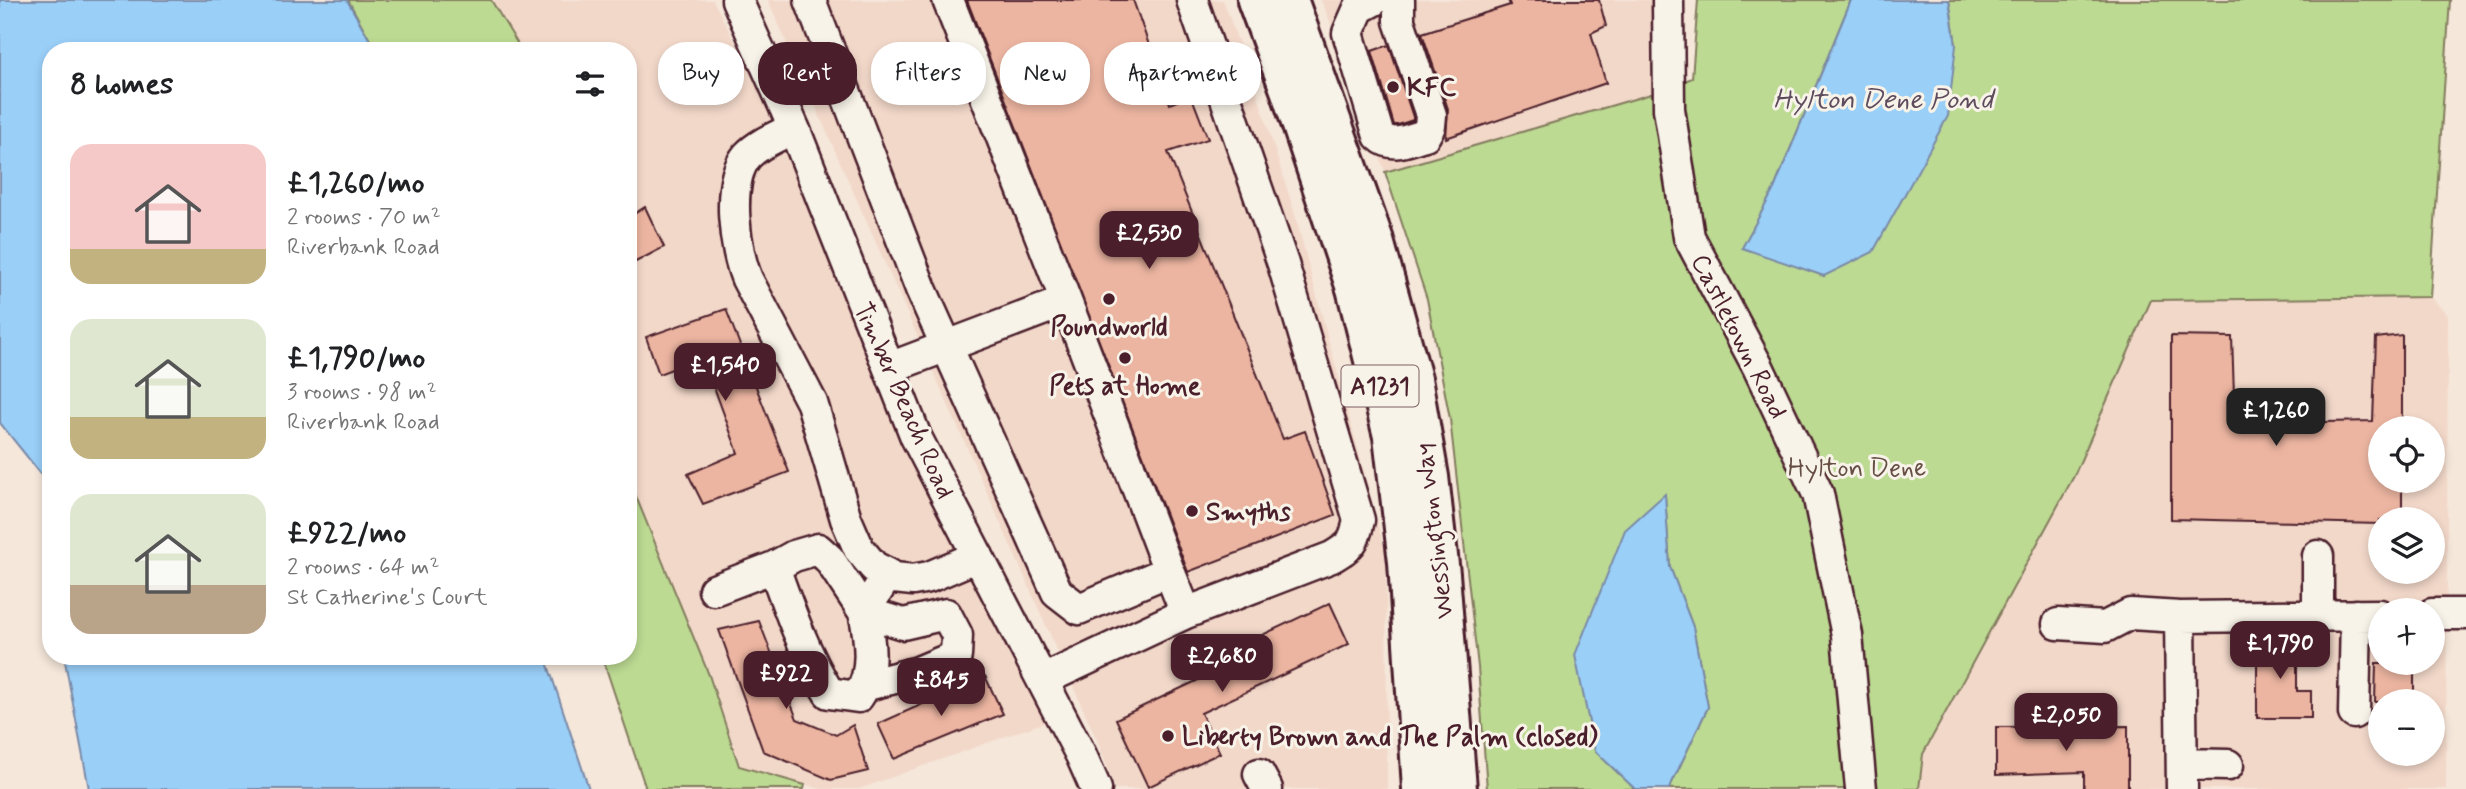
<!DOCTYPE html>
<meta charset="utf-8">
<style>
:root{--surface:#fff;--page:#f6f6f6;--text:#202124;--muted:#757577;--accent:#4a1f2b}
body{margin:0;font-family:Mynerve,sans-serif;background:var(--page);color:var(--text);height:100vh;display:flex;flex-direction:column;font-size:26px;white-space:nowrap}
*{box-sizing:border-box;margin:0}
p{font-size:23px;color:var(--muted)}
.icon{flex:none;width:38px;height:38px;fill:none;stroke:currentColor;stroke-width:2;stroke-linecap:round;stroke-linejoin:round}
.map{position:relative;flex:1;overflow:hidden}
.sheet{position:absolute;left:42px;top:42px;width:595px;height:623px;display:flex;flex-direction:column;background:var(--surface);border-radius:28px;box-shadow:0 4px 10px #0003}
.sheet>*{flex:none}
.hud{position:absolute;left:658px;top:42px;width:665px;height:63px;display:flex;gap:14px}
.tools{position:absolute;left:2368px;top:416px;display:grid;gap:14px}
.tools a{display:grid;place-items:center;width:77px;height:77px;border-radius:50%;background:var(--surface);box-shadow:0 4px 10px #0003;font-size:35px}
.price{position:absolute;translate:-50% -60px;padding:0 16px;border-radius:14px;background:var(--accent);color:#fff;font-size:23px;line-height:46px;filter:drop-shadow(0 2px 4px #0008)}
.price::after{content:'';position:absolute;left:50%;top:42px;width:21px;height:16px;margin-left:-10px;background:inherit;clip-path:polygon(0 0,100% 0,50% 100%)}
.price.selected{background:#222;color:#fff}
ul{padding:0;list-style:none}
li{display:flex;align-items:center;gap:21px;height:175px;padding:0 28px}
li span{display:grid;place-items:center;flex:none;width:196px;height:140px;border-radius:21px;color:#555}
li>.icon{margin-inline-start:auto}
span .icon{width:84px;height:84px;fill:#fffc;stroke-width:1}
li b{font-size:30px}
h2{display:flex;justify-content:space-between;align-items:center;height:84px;padding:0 28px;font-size:30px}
.chip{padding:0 24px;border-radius:28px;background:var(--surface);box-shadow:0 4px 10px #0003;font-size:24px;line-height:63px}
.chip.selected{background:var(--accent);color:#fff}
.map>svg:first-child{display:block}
.built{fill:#f2d8c9;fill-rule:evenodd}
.green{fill:#bcda92;stroke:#837c5e;stroke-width:2}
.water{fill:#9acff8;stroke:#7a89a6;stroke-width:2}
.building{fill:#ecb5a1;stroke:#4a1f2b;stroke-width:2}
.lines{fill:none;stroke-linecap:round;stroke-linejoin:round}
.minor-casing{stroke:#4a1f2b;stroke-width:35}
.highway-casing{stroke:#4a1f2b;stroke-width:44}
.minor{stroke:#f7f3e8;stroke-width:30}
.highway{stroke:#f7f3e8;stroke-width:38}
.poi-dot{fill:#4a1f2b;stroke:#f7f3e8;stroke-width:2.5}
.labels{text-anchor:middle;stroke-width:6;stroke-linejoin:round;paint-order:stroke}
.shield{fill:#f7f3e8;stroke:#7e5f64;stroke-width:2}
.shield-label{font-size:24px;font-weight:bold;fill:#4a1f2b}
.poi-label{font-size:26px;font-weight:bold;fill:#4a1f2b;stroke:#f7f3e8;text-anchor:start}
.street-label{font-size:26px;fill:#4a1f2b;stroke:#f7f3e8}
.park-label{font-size:26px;fill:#664e45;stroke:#f7f3e8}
.water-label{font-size:28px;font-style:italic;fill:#5e4b5e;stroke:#f7f3e8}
</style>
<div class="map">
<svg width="2466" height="789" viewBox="0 0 2466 789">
<rect width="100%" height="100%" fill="#f5e7da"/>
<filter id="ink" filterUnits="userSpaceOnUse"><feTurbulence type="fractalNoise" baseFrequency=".0143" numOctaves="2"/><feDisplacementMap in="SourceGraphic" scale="14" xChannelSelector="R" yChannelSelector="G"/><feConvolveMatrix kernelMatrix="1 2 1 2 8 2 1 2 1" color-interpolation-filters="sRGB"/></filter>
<g filter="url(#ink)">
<!-- built -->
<path class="built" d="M394 0H713L866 293 1051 720 859 789H821L740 766 709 675 628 477V51H423Z
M768 0H1223L1256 90 1294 211 1386 554 1387 789H1115L1097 740Z
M1321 0H1662L1658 92 1385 172 1350 69Z
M2430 297 2448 315 2446 789H1919L1923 754 2074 476 2151 300ZM2380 429H2432V481H2380ZM2380 520H2432V572H2380ZM2380 611H2432V663H2380ZM2380 702H2432V754H2380Z"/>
<!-- green -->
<path class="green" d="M348 0H491L522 51H376Z
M1698 0H1851L1774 189 1743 247 1824 276 1956 45 1949 0H2450L2430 297 2151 300 2074 476 1923 754 1919 789H1669L1708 707 1693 627 1670 567 1665 495 1595 751 1635 789H1487L1478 667 1450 419 1427 299 1385 172 1658 92 1692 78Z
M628 477 709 675 739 766 805 785 804 789H646L602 656H628Z"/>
<!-- water -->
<path class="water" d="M0 0H347L376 51H51V551L45 479 0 423Z
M1851 0H1949L1956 45 1948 116 1873 252 1824 276 1742 248 1774 189Z
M1665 494 1670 567 1693 627 1708 707 1669 789H1635L1595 751 1575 655 1625 530Z
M64 656H545L589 789H89Z"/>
<!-- building -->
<path class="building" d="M967 0H1133L1170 104 1191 95 1208 139 1168 152 1283 439 1305 431 1335 515 1188 572Z
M1508 0H1599L1606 26 1591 33 1606 83 1446 138 1448 109 1422 33 1510 5Z
M1389 45 1413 117V120L1398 125H1394L1372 51Z
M645 207 664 247 628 266V218Z
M726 309 789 472 703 504 688 474 738 453 703 357 659 374 646 337Z
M2402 335V429H2380V481H2402V520H2380V524L2171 519V336L2232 337 2235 424 2373 421 2376 338Z
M1330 603 1349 644 1201 713 1220 753 1148 787 1116 719 1211 674 1205 662Z
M759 621 797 719 836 735 853 725 868 771 831 780 763 751 719 630Z
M2257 638H2297V691H2311V718H2257Z
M2376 663H2414V702H2375Z
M985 676 1003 714 894 759 878 724Z
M2128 726V789H2084V772L1996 775V727Z"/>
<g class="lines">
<defs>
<path id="minor" d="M737 0 794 128 916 437 1081 755 1096 789
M810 0 921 289 1057 592 1079 609 1169 571 1066 301 889 368
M948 0 1066 301
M1374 0 1359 8 1348 33 1379 136C1393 149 1409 139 1425 135L1430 126 1431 115 1399 21V0
M1668 0 1669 109 1689 237 1758 367 1818 494 1847 635 1861 789
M794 128C779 136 759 143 747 156 725 182 735 251 747 279L812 403 846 519 859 549 874 567 888 574 894 578 913 580 929 577 978 556
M2318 556V615
M774 567C789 610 805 654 829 693L858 697C875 673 870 639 864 612L888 574
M714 590 774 567 794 556 818 549 829 559 864 612 903 624 946 614 957 635 956 656 918 672 867 685
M1186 613 1332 557C1352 545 1354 543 1359 520L1283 264 1192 0
M2432 614H2466
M2058 624 2105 627 2130 614 2180 617
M1043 680 1186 613 1169 571
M2354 713 2356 615
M2182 764 2228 765
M1259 774 1267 789
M2182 789 2180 617 2380 615"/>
<path id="highway" d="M1257 0 1291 92 1356 288 1393 436 1408 562 1422 789
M1288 0 1374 241 1412 379 1429 477 1440 574 1457 789"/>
</defs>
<!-- minor casing -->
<use href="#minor" class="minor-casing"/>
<!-- highway casing -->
<use href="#highway" class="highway-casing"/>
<!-- minor -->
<use href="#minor" class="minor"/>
<!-- highway -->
<use href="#highway" class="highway"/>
</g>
</g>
<!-- markers -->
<g class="poi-dot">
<circle cx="1393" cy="87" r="7"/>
<circle cx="1109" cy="299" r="7"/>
<circle cx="1125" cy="358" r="7"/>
<circle cx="1192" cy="511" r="7"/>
<circle cx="1168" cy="736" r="7"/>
</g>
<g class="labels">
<!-- shield labels -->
<rect class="shield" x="1341.5" y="365.5" width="77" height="41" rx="5"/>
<g class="shield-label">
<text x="1380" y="394">A1231</text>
</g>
<!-- poi labels -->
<g class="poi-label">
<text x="1407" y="96">KFC</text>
<text x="1109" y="335" text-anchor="middle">Poundworld</text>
<text x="1125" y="394" text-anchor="middle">Pets at Home</text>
<text x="1206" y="520">Smyths</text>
<text x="1182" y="745">Liberty Brown and The Palm (closed)</text>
</g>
<!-- street labels -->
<g class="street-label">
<text transform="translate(1740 336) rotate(63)" y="9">Castletown Road</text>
<text transform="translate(905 400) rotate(66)" y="9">Timber Beach Road</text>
<text transform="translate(1433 531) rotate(-97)" y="9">Wessington Way</text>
</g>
<!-- park labels -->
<g class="park-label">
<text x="1857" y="476">Hylton Dene</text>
</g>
<!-- water labels -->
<g class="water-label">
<text x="1883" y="108">Hylton Dene Pond</text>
</g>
</g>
</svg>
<div class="tools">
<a><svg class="icon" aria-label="locate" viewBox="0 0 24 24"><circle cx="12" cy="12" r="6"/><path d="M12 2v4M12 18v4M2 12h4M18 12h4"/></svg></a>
<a><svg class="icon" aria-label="layers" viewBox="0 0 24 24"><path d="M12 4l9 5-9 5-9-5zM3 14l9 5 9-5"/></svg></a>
<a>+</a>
<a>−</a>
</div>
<b class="price" style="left:1149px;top:271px">£2,530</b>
<b class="price" style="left:725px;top:403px">£1,540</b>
<b class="price selected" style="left:2276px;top:448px">£1,260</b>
<b class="price" style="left:2280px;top:681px">£1,790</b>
<b class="price" style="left:1222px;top:694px">£2,680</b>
<b class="price" style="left:786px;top:711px">£922</b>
<b class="price" style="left:941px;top:718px">£845</b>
<b class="price" style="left:2066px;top:753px">£2,050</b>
<div class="hud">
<a class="chip">Buy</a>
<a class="chip selected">Rent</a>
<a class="chip">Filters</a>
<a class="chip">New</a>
<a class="chip">Apartment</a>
</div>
<section class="sheet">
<h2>8 homes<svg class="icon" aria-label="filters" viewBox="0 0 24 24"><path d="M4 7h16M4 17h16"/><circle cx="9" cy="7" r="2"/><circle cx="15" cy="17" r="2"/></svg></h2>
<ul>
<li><span style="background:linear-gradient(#f6c9c9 75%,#c2b280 0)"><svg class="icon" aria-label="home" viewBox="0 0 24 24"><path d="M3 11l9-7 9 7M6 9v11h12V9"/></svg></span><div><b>£1,260/mo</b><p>2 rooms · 70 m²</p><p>Riverbank Road</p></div></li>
<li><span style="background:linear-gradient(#dfe7d0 70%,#c2b280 0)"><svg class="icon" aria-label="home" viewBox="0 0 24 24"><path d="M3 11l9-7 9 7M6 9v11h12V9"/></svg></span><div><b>£1,790/mo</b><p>3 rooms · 98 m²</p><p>Riverbank Road</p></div></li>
<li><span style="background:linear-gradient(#dfe7d0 65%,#b9a48a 0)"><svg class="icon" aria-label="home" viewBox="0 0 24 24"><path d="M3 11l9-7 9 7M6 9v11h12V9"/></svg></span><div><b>£922/mo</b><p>2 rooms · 64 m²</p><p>St Catherine's Court</p></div></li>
</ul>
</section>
</div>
